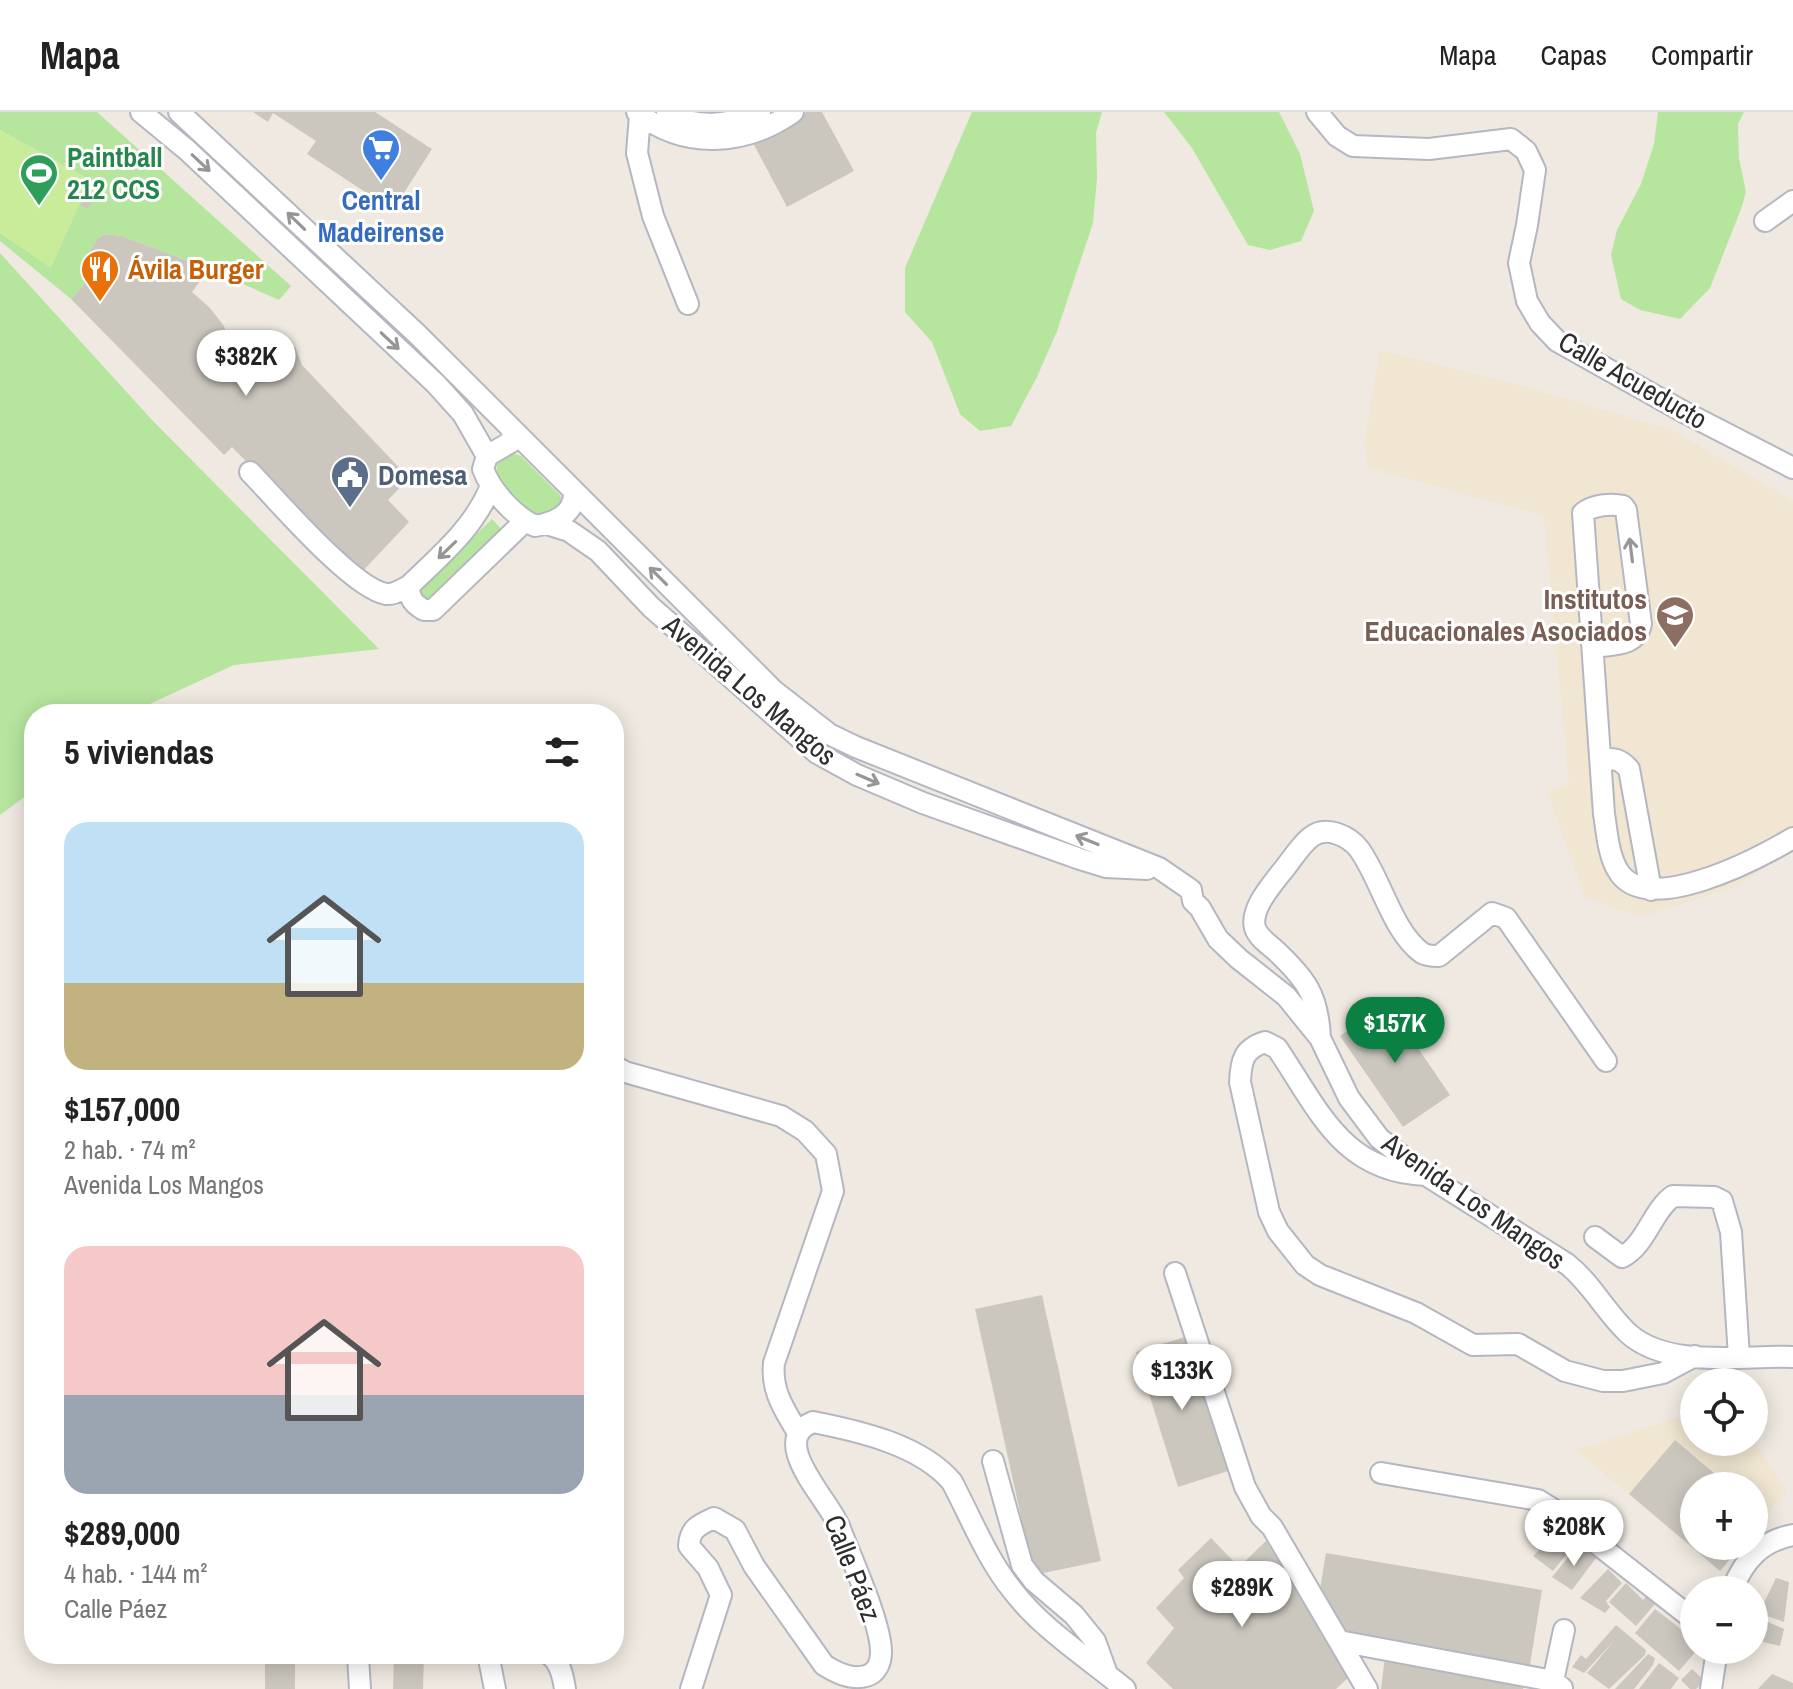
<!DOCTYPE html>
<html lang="es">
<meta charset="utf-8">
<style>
:root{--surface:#fff;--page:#f2f2f2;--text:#222;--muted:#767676;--line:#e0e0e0;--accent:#0b8043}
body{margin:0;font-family:"Archivo Narrow",sans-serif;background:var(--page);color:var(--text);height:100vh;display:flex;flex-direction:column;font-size:30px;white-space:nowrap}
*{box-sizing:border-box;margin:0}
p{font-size:26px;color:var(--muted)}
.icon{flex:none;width:44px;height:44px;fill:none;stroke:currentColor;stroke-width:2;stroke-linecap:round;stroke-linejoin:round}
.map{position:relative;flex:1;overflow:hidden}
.panel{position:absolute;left:24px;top:592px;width:600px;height:960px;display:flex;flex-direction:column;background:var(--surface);border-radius:32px;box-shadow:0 4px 20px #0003}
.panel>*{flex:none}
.controls{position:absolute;left:1680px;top:1256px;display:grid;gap:16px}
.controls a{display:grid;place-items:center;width:88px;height:88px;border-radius:50%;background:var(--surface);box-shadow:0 4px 20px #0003;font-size:40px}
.price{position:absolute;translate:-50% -68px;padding:0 18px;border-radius:28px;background:#fff;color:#222;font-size:26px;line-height:52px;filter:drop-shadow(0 2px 4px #0008)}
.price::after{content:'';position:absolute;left:50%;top:48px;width:24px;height:18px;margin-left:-12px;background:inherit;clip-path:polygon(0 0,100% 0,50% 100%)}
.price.selected{background:var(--accent);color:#fff}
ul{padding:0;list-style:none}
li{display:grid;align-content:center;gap:16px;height:424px;padding:0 40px}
li span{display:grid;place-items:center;height:248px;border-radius:24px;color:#555}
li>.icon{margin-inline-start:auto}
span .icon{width:144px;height:144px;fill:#fffc;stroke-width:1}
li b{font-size:34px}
h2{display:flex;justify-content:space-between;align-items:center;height:96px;padding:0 40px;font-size:34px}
header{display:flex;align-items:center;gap:48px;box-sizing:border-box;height:112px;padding:0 40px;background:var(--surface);border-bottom:2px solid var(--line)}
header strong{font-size:38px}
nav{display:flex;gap:44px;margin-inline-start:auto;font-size:28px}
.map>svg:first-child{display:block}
.education{fill:#f0e6d1}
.green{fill:#b6e59e}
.pitch{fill:#c9ec9a}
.building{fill:#cbc7bf}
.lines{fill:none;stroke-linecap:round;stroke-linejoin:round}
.minor-casing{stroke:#b4b7c1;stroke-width:24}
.minor{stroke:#fff;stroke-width:20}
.oneway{stroke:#969696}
.labels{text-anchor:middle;stroke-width:6;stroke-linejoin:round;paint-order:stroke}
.leisure-label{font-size:28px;font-weight:bold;fill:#27864d;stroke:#fff;text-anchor:start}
.shop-label{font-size:28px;font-weight:bold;fill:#366cbe;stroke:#fff}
.food-label{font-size:28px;font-weight:bold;fill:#c56008;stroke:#fff;text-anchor:start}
.street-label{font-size:28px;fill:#2e2e2e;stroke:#fff}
.service-label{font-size:28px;font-weight:bold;fill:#4e5e75;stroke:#fff;text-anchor:start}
.education-label{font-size:28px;font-weight:bold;fill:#785e54;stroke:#fff;text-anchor:end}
</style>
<header>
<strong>Mapa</strong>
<nav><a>Mapa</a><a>Capas</a><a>Compartir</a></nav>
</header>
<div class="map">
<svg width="1793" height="1577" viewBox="0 0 1793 1577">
<rect width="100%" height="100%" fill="#efe9e1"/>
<!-- education -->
<path class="education" d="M1380 238 1526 275 1672 318 1793 389V735L1739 774 1640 805 1585 785 1547 680 1569 671 1544 404 1369 356 1364 334Z
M1676 1306 1694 1314V1330H1754L1787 1379 1754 1418V1374H1694V1434H1741L1720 1459 1576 1338Z"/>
<!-- green -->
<path class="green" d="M0 0H97L291 174 279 188 209 157 122 124 105 122 97 127 91 137 96 159 71 187 0 129V121L51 155 90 68 0 18Z
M972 0H1102L1096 21 1097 66 1093 111 1057 219 1037 265 1011 314 980 319 960 302 932 230 905 200V156Z
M1164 0H1279L1300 42 1314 99 1301 129 1270 138 1248 133 1192 36Z
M1658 0H1744L1738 12 1739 46 1746 80 1741 97 1710 176 1680 207 1640 198 1621 187 1611 143 1617 118 1641 72 1654 32Z
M0 141 153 309 379 537 234 553 152 591 137 602H34V678L0 703Z
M512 341 521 344 561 384V394L536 409 496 368 497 353 504 343Z
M492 407 506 422 430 490 422 489 419 478Z"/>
<!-- pitch -->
<path class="pitch" d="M0 18 90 68 51 156 0 121Z"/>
<!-- building -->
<path class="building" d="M253 0H375L432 37 393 98 307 42 316 29 273 1 268 10Z
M806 0H822L854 59 787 95 752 29Z
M86 81 93 84 88 97 81 94Z
M105 122 122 124 209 157 192 180 210 196 224 214 231 237 244 250 264 235H295L302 253 409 366 388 388 409 410 359 463 232 335 224 343 71 187 96 159 91 147V137L97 127Z
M1387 891 1450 983 1403 1015 1340 924Z
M1042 1183 1101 1449 1034 1463 975 1197Z
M1185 1225 1228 1359 1178 1375 1136 1240Z
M1675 1328 1729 1374H1694V1434H1741L1720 1459 1629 1382Z
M1754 1395 1765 1405 1754 1418Z
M1561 1417 1574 1428V1433L1553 1459 1533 1444Z
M1211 1426 1239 1455 1266 1429 1350 1564 1336 1577H1173L1146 1551 1174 1516 1156 1496 1184 1466 1178 1458Z
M1578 1433 1596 1446 1572 1478 1552 1465Z
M1326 1441 1542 1478 1529 1559 1340 1521 1320 1477Z
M1608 1457 1622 1471 1606 1489 1610 1495 1605 1501 1580 1486Z
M1776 1466 1789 1470 1784 1510 1759 1501Z
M1626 1471 1643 1488 1650 1480 1656 1491 1636 1514 1609 1490Z
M1655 1497 1694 1527V1538H1697L1679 1559 1635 1521Z
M1759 1506 1784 1517 1780 1534 1755 1528Z
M1616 1513 1646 1538 1645 1543 1609 1577 1587 1561 1614 1529 1584 1561 1572 1555 1581 1543 1586 1547Z
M265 1542H295V1577H265Z
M394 1542H424L423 1577H393Z
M1648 1542 1655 1546 1653 1553 1634 1577H1615Z
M1385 1545 1524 1568 1523 1577H1381Z
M1659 1551 1679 1566 1671 1577H1639Z
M1692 1557 1705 1569 1696 1577H1690L1681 1568Z
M1772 1562 1793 1571V1577H1758Z"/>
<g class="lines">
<defs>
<path id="minor" d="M141 0 187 38 436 272 463 302 487 344
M179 0 417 222 774 579 829 622 856 635 1159 756 1191 778 1193 789 1200 796 1218 827 1239 847 1286 884 1320 926 1349 986 1379 1026 1426 1063 1567 1152C1592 1172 1606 1201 1629 1222 1669 1257 1743 1243 1793 1245
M637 0C684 38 745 34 793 0
M667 0C695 18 732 13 760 0
M1317 0 1337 24 1353 34 1429 37 1511 27 1526 39 1535 58 1527 113 1519 151 1527 189 1540 211 1557 229 1682 299 1793 356
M640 3 637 41 653 104 688 192
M1765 109 1793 89
M513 319 511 330 487 344 483 357C491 379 514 404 535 414 554 411 575 402 574 381
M250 360C276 387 353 477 386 482 394 483 402 477 409 474
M491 374C474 416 441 443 409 474 409 487 414 492 424 498H433L525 409
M547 412 569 419 598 439 651 495 817 641 857 663 923 691 1080 747 1106 755 1147 757
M1593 535C1613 532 1636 535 1641 512L1626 398 1623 394C1611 391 1593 393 1583 401L1604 702C1607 720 1608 741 1617 757 1644 808 1759 746 1793 726
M1601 647C1614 646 1620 647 1629 657L1651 778
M1320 926C1318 883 1306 867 1275 838 1268 832 1258 825 1255 816 1250 798 1270 775 1280 762 1290 751 1299 734 1311 725 1326 713 1349 724 1359 737 1381 767 1392 819 1422 841 1427 844 1433 844 1439 844L1492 801 1506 806 1606 949
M614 954 625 960 781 1004 805 1019 826 1042 833 1079 774 1251C771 1279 784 1297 798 1321
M1426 1063C1342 1060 1319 998 1277 936L1265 930C1243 937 1241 949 1240 970L1269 1100 1278 1119 1305 1153 1320 1163 1416 1201 1473 1233 1518 1232 1565 1259 1603 1269H1623L1663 1261 1695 1244
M1595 1125 1622 1145C1646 1133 1652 1099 1673 1084L1714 1085 1722 1089 1731 1120 1739 1245
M1175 1161 1245 1375 1261 1404 1272 1415 1367 1577
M993 1349 1022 1453 1034 1469 1074 1503 1095 1529 1107 1562
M1381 1361 1538 1388 1554 1398 1694 1508
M1732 1478C1744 1448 1761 1429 1793 1423
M1339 1529 1553 1569
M488 1542 495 1577
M548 1542C560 1548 563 1564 565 1577
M358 1544 360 1577
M1562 1576 1553 1569 1564 1518
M691 1577 721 1483 708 1456 689 1434C690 1416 699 1413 714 1406L735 1418 754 1454 824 1553C837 1561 851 1568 866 1564 877 1561 881 1550 881 1540 881 1510 850 1444 839 1414 828 1387 767 1328 813 1310 859 1319 921 1333 952 1370 971 1406 987 1447 1013 1479 1043 1518 1088 1546 1125 1577
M1711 1577 1717 1538"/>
</defs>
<!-- minor casing -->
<use href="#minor" class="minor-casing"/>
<!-- minor -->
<use href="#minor" class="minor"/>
</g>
<!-- one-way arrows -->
<defs><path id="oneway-shaft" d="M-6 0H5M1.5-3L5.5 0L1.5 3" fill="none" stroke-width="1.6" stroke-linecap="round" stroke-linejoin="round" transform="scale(2)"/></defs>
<g class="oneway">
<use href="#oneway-shaft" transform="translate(201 51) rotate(43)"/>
<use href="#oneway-shaft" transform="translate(296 109) rotate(-136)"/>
<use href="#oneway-shaft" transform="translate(390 229) rotate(43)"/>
<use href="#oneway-shaft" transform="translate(447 438) rotate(136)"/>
<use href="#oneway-shaft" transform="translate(1631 438) rotate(-97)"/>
<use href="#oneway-shaft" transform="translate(658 464) rotate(-135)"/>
<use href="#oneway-shaft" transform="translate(868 667) rotate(23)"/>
<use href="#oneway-shaft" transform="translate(1087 728) rotate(-158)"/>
</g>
<!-- icons -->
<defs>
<symbol id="supermarket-pin" viewBox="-11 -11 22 30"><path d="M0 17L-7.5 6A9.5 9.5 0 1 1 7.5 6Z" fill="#3f7fe0" stroke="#fff"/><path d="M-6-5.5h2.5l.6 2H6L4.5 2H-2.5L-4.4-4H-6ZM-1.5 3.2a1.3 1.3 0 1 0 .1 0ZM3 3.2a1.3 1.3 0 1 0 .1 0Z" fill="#fff"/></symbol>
<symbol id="stadium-pin" viewBox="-11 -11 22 30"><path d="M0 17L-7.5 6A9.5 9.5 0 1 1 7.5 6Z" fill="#2e9e5b" stroke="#fff"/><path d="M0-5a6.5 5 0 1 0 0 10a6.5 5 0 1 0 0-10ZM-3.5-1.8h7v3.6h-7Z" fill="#fff"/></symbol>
<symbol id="restaurant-pin" viewBox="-11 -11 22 30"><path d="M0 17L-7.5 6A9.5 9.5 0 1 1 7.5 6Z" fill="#e8710a" stroke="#fff"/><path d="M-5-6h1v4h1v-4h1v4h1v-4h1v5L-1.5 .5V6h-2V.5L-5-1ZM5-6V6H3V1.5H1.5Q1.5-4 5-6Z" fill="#fff"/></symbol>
<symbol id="civic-pin" viewBox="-11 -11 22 30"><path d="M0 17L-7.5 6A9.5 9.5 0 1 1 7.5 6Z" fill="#5c6f8a" stroke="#fff"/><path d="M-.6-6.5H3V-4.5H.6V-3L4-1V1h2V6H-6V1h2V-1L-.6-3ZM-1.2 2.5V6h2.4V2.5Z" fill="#fff"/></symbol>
<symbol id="school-pin" viewBox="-11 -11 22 30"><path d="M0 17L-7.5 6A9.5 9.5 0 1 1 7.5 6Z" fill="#8d6e63" stroke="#fff"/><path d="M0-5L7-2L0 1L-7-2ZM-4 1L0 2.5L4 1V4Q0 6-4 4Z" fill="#fff"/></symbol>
</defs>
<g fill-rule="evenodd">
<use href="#supermarket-pin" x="359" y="14" width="44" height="60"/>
<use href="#stadium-pin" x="17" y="39" width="44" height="60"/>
<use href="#restaurant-pin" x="78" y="135" width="44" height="60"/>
<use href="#civic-pin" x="328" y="341" width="44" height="60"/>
<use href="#school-pin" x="1653" y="481" width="44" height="60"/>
</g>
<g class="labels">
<!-- leisure labels -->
<g class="leisure-label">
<text x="67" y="55">Paintball<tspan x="67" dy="32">212 CCS</tspan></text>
</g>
<!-- shop labels -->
<g class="shop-label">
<text x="381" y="98">Central<tspan x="381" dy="32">Madeirense</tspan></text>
</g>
<!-- food labels -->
<g class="food-label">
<text x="128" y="167">Ávila Burger</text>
</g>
<!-- street labels -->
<g class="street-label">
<text transform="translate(1633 268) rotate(30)" y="10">Calle Acueducto</text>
<text transform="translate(750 578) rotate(40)" y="10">Avenida Los Mangos</text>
<text transform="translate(1474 1089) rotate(35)" y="10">Avenida Los Mangos</text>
<text transform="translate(853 1456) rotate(69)" y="10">Calle Páez</text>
</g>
<!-- service labels -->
<g class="service-label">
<text x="378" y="373">Domesa</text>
</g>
<!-- education labels -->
<g class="education-label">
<text x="1647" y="497">Institutos<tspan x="1647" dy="32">Educacionales Asociados</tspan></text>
</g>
</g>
</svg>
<div class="controls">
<a><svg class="icon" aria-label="locate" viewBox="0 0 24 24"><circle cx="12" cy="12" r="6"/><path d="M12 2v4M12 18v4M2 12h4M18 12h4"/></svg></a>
<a>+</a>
<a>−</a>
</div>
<b class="price" style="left:246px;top:286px">$382K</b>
<b class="price selected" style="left:1395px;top:953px">$157K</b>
<b class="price" style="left:1182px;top:1300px">$133K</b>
<b class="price" style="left:1574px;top:1456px">$208K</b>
<b class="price" style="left:1242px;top:1517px">$289K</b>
<section class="panel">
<h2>5 viviendas<svg class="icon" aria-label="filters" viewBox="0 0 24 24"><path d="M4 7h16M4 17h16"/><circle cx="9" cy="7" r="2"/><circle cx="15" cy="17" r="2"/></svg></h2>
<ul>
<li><span style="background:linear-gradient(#bfe0f5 65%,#c2b280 0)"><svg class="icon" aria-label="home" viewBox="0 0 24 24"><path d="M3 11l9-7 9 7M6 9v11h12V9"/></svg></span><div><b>$157,000</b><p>2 hab. · 74 m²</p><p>Avenida Los Mangos</p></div></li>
<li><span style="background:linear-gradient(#f6c9c9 60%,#9aa5b1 0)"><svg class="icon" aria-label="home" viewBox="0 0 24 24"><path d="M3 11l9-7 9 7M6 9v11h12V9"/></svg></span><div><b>$289,000</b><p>4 hab. · 144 m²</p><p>Calle Páez</p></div></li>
</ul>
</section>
</div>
